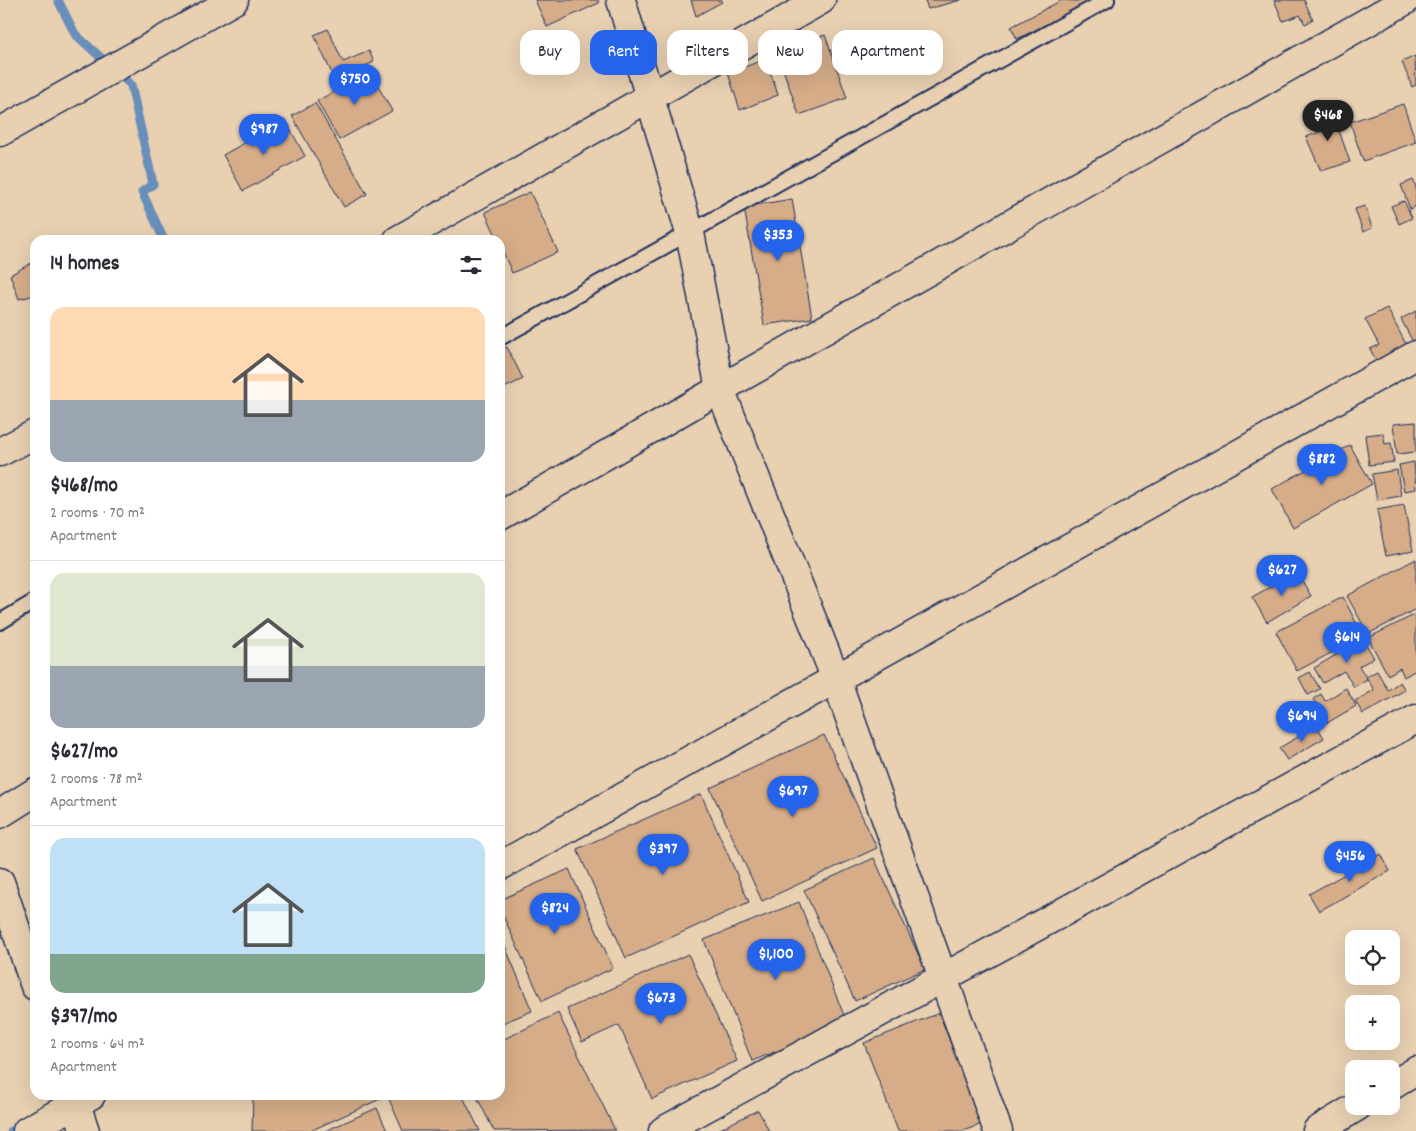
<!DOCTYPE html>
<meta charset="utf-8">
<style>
:root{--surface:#fff;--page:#f7f7f7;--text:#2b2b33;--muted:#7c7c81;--line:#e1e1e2;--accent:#2563eb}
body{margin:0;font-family:Dekko,sans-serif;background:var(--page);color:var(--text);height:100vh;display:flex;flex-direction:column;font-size:19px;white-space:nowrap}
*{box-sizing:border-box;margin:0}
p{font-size:16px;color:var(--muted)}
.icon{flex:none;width:28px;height:28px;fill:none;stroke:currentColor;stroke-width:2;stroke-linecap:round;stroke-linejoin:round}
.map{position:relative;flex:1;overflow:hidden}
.panel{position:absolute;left:30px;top:235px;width:475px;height:865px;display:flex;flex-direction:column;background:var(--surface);border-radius:15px;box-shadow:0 5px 20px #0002}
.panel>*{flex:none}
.guide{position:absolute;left:520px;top:30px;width:475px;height:45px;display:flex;gap:10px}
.fabs{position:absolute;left:1345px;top:930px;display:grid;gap:10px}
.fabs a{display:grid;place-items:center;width:55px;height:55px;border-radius:10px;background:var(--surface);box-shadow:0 5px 20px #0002;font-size:25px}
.price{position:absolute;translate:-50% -42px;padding:0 11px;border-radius:18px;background:var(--accent);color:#fff;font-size:16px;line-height:32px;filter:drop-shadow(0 1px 2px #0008)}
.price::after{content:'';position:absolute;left:50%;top:30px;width:15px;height:11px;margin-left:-8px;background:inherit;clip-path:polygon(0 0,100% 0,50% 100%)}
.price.current{background:#222;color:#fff}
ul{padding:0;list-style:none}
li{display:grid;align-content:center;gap:10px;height:265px;padding:0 20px}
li+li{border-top:1px solid var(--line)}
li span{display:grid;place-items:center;height:155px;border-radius:15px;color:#555}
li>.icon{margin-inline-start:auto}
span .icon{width:90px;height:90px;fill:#fffc;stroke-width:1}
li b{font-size:21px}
h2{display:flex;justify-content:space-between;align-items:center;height:60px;padding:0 20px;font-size:21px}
.tag{padding:0 18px;border-radius:15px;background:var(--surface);box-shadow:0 5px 20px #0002;font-size:18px;line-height:45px}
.tag.current{background:var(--accent);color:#fff}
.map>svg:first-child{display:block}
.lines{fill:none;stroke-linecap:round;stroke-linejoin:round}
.stream{stroke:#688eba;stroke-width:9}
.building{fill:#d6ad88;stroke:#1b2f5e}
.lane-casing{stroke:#1b2f5e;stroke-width:18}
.street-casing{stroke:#1b2f5e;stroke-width:31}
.secondary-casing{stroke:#1b2f5e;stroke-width:31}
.lane{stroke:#e8d0b1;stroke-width:14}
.street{stroke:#e8d0b1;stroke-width:28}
.secondary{stroke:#e8d0b1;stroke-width:28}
</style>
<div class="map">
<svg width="1416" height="1131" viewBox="0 0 1416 1131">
<rect width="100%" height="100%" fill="#e8d0b1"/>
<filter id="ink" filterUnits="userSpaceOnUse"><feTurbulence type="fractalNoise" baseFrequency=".02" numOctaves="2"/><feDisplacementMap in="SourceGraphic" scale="10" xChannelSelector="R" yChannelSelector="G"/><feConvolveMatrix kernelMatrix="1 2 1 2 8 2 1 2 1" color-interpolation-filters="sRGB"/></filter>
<g filter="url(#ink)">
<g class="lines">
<!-- stream -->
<path class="stream" d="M58 0 75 34 131 85 153 184 142 192 164 240
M11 1131 24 1124"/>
</g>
<!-- building -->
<path class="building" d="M535 0H598L599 3 547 27Z
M691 0H722V2L696 16Z
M925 0H961L928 9Z
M1062 0 1091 2 1017 39 1011 27Z
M1274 0H1304L1313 20 1305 24 1300 15 1283 21Z
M328 29 343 62 369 51 374 62 335 80 314 35Z
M825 35 847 98 799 115 777 52Z
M1415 56 1416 85 1412 87 1402 62Z
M766 59 778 95 740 110 728 73Z
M370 72 392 111 339 140 317 101Z
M315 103 367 194 344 207 292 116Z
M1403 104 1416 142 1363 161 1350 122Z
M1330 105 1350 162 1321 171 1306 137 1322 131 1317 112Z
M285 120 305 156 243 191 223 155Z
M1413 180 1416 187V206L1410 209 1401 185Z
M530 192 558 252 512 273 500 245V240H498L485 212Z
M792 199 812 318 764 325 744 207Z
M1404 201 1412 218 1399 224 1391 206Z
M1365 206 1372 228 1363 232 1355 209Z
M35 261V295L19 299 10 275Z
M1387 308 1409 350 1379 366 1370 349 1379 345 1365 319Z
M1416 311V346H1415L1401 319Z
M507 347 523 379 500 390V350Z
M1416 422V452L1397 454 1393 424Z
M1383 433 1385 444 1391 443 1394 462 1369 465 1365 435Z
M1350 445 1372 484 1293 528 1272 489Z
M1414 462 1416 489 1404 491 1399 465Z
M1397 470 1401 496 1377 500 1372 474Z
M1404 505 1413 551 1386 556 1377 510Z
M1416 559V609L1368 634 1347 596Z
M1297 572 1311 596 1267 622 1252 597Z
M1343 597 1363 636 1297 671 1276 632Z
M1416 614V670L1404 677 1400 668 1388 675 1368 638Z
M1363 639 1374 658 1359 666 1367 679 1354 687 1344 671 1323 683 1314 668Z
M1377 671 1388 690 1400 682 1405 690 1363 714 1355 701 1374 690 1366 677Z
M1310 672 1320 689 1308 695 1299 678Z
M1346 688 1356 706 1327 723 1313 699 1321 694 1325 701Z
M1317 726 1324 738 1287 760 1279 748Z
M824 735 877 848 762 901 710 788Z
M701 794 749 902 626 958 577 849Z
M1381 854 1390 871 1319 911 1309 894Z
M874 858 925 969 855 1001 804 890Z
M569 869 613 968 542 1001 500 909V900Z
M799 902 847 1023 752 1061 704 940Z
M500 934 532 1011 500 1024Z
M688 954 737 1061 652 1099 619 1025 582 1042 567 1009Z
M558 1013 615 1130 494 1131 476 1095H500V1041Z
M939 1013 982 1124 963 1131H898L864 1043Z
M253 1095H389L310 1131H252Z
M391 1095H462L480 1131H403L388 1097Z
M377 1108 387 1131H325Z
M758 1110 769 1131H716Z"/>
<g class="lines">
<defs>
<path id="lane" d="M500 338 1107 0
M0 622 35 601"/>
<path id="street" d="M621 0 690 233 720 389 836 679 998 1131
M0 132 234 0
M398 240 821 0
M0 452 35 434
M500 516 720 389 1406 0
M0 814 35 792
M500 866 1416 355
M0 882 35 986
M73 1095 85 1131
M27 1131 91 1095
M663 1131 1416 719"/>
<path id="secondary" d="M1391 1086 1416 1071
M1317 1131 1358 1106"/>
</defs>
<!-- lane casing -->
<use href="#lane" class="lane-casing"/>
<!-- street casing -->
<use href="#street" class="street-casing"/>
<!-- secondary casing -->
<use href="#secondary" class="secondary-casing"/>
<!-- lane -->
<use href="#lane" class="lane"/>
<!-- street -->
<use href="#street" class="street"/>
<!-- secondary -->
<use href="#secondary" class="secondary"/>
</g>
</g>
</svg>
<div class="fabs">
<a><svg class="icon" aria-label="locate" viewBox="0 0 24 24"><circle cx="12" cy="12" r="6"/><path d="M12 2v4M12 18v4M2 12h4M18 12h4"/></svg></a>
<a>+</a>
<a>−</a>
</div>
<b class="price" style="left:355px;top:106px">$750</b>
<b class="price current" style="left:1328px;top:142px">$468</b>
<b class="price" style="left:264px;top:156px">$987</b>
<b class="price" style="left:778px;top:262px">$353</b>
<b class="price" style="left:1322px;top:486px">$882</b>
<b class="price" style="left:1282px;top:597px">$627</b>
<b class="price" style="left:1347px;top:664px">$614</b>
<b class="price" style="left:1302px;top:743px">$694</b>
<b class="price" style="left:793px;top:818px">$697</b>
<b class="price" style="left:663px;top:876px">$397</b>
<b class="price" style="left:1350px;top:883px">$456</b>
<b class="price" style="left:555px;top:935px">$824</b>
<b class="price" style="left:776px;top:981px">$1,100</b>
<b class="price" style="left:661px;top:1025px">$673</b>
<div class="guide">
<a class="tag">Buy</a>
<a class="tag current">Rent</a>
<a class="tag">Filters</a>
<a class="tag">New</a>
<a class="tag">Apartment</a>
</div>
<section class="panel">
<h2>14 homes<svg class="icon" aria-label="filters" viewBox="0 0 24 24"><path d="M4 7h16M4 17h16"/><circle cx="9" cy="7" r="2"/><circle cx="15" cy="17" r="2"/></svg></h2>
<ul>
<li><span style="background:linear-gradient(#ffd9b3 60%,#9aa5b1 0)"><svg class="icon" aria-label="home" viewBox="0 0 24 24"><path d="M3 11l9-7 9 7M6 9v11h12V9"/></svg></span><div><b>$468/mo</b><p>2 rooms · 70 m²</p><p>Apartment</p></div></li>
<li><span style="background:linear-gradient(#dfe7d0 60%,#9aa5b1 0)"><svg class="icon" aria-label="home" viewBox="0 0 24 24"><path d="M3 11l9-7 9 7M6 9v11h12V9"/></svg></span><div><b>$627/mo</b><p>2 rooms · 78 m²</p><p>Apartment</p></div></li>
<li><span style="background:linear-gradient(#bfe0f5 75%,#7fa58c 0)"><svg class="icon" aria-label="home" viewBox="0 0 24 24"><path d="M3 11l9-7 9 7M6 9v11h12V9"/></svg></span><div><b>$397/mo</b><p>2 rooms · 64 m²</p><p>Apartment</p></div></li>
</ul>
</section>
</div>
